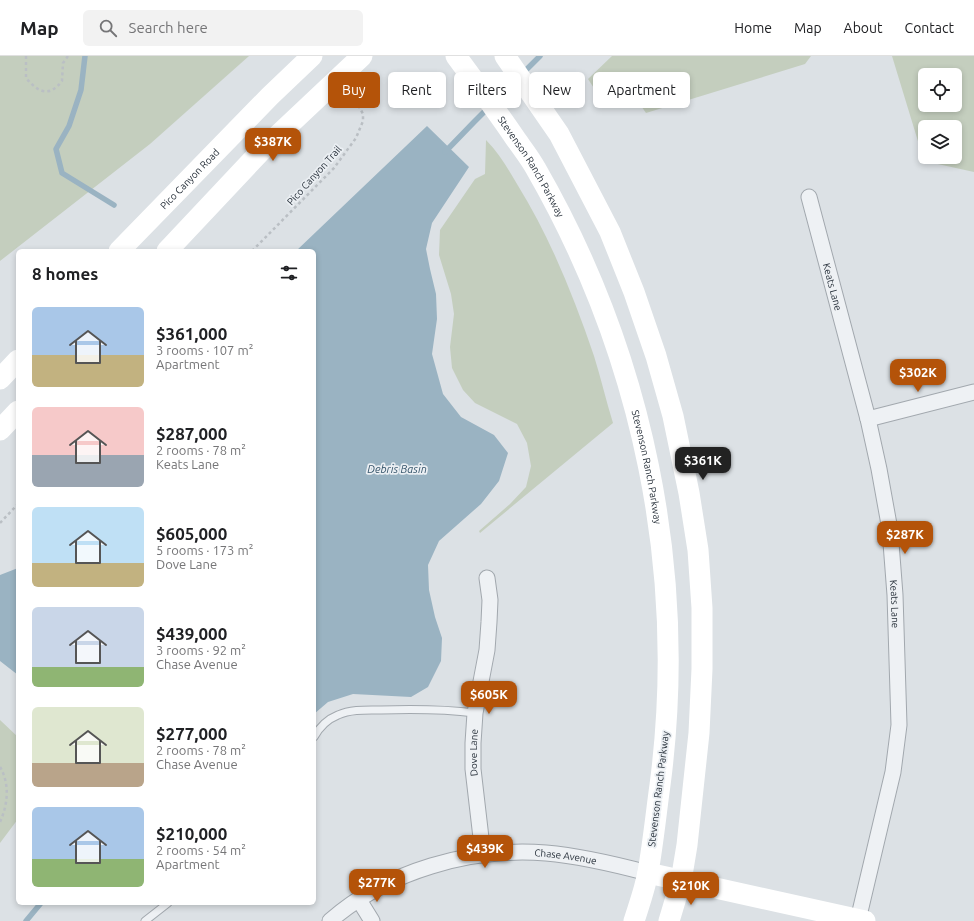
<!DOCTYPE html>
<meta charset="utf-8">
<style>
:root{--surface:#fff;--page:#f2f2f2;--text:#202124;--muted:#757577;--line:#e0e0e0;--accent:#b45309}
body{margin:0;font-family:Ubuntu,sans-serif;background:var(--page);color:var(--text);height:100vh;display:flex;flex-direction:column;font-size:15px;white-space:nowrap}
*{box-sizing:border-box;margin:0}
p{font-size:13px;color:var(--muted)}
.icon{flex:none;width:22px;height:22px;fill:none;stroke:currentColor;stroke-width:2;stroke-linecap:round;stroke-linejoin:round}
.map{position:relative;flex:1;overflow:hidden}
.sheet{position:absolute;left:16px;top:193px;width:300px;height:656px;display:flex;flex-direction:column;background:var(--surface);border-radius:6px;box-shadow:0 2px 6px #0003}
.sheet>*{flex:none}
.guide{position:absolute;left:328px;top:16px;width:380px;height:36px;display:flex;gap:8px}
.buttons{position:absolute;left:918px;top:12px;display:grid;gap:8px}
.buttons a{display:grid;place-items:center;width:44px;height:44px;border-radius:6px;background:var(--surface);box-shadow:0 2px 6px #0003;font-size:20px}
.price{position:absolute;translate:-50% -34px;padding:0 9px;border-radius:8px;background:var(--accent);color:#fff;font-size:13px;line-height:26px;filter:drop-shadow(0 1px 2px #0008)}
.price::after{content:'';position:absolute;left:50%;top:24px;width:12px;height:9px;margin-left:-6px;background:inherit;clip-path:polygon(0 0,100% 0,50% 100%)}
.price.selected{background:#222;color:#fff}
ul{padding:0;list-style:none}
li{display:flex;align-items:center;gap:12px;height:100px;padding:0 16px}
li span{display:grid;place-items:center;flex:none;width:112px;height:80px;border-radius:6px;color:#555}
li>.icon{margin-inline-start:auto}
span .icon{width:48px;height:48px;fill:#fffc;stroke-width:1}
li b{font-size:17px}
h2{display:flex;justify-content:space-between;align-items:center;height:48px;padding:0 16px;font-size:17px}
.tag{padding:0 14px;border-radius:6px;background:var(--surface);box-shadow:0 2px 6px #0003;font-size:14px;line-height:36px}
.tag.selected{background:var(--accent);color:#fff}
header{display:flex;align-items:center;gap:24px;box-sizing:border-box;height:56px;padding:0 20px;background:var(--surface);border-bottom:1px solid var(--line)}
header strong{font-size:19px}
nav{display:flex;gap:22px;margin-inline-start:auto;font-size:14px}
.search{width:280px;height:36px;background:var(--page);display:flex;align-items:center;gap:10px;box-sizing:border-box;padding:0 14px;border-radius:6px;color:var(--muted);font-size:15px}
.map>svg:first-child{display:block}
.green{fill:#c4cebe;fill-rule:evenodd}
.water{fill:#9ab3c2}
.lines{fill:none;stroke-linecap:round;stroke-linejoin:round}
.stream{stroke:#9ab3c2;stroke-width:5.5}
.lane-casing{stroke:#a2a8ae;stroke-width:9}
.street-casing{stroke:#a2a8ae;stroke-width:17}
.path{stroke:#babfc4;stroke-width:2.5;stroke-dasharray:3 3;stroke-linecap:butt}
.lane{stroke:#eef1f4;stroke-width:7}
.street{stroke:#eef1f4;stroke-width:15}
.secondary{stroke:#fff;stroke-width:21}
.labels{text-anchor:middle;stroke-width:3.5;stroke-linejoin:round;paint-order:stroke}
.street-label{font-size:10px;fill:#27303a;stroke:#ebeff3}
.water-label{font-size:11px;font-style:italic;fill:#35546a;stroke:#ebeff3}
</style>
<header>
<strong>Map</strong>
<div class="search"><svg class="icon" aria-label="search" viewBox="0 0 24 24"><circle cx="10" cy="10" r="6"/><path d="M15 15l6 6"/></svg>Search here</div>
<nav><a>Home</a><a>Map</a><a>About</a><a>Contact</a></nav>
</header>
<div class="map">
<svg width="974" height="865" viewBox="0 0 974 865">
<rect width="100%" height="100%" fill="#dce1e5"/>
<!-- green -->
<path class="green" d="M0 0H249L150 88 0 205Z
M612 0H811L805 8 646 57 635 41 603 46 588 23Z
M892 0H974V116L924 105ZM925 19H955V49H925ZM925 71H955V101H925Z
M486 84C499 97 508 113 517 128 550 181 574 241 594 300 601 322 606 345 613 367L480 477 479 475 510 448 526 431 531 410 527 387 517 368 475 347 463 334 452 312 450 291 454 258 451 238 439 199 440 174 475 123 485 118Z
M0 664 18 681V763L0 787Z"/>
<!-- water -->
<path class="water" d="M427 70 469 111 432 167 426 193 430 213 436 238 437 263 432 298 443 338 461 361 494 379 508 397 499 425 481 448 439 485 428 509 429 534 435 561 442 582 441 605 428 631 411 641 353 638 328 646 314 658V195H296Z
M18 512V619L0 605V519Z"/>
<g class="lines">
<!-- stream -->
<path class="stream" d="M85 0 81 34 69 70 56 93 62 117 114 149
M522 18 540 0
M445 96 474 66 516 24
M26 865 41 847"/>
<defs>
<path id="lane" d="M314 681C319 672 328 663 338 659 351 653 367 654 381 654 413 653 443 653 475 657
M145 865 168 847"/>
<g id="street">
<path id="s1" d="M809 141 868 363 879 413 890 474 895 539 899 669 893 716 858 864"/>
<path d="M868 363 974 336"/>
<path id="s2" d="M483 799 473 713V687L475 657 487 594 489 566 490 544 487 522"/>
<path d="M359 844 372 865"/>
<path id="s3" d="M330 865C387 815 471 791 546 797 581 800 614 808 648 817"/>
</g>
</defs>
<!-- lane casing -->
<use href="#lane" class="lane-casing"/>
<!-- street casing -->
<use href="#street" class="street-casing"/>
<!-- path -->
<path class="path" d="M26 0V22C38 36 49 42 62 25L63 7 68 0
M252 195 334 112 356 82 363 65V58L355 43
M0 467 18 448
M0 711C10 728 8 748 0 766"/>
<!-- lane -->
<use href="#lane" class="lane"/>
<!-- street -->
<use href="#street" class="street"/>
<!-- secondary -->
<g class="secondary">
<path id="s4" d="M456 0C476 27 496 54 515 82 522 92 530 102 536 113 643 299 688 516 660 729 656 758 653 788 648 816 645 833 639 849 634 865"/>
<path d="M505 0 559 78 610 176 634 236 656 300 673 360 689 437 698 494 702 552V613L699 677 687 789 681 825 669 865"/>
<path id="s5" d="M119 195 270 40 312 0"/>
<path d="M167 195 261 95 362 0"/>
<path d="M0 323 18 304"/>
<path d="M0 374 18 355"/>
<path d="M648 817 865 865"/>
</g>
</g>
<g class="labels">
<!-- street labels -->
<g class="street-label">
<text dy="4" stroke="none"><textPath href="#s4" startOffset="134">Stevenson Ranch Parkway</textPath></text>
<text transform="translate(314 119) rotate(-48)" y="4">Pico Canyon Trail</text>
<text dy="4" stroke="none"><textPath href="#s5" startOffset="101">Pico Canyon Road</textPath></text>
<text dy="4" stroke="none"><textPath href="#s1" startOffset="93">Keats Lane</textPath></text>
<text dy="4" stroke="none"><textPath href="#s4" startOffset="458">Stevenson Ranch Parkway</textPath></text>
<text dy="4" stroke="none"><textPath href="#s1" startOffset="417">Keats Lane</textPath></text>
<text dy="4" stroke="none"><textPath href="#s2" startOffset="103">Dove Lane</textPath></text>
<text transform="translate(658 733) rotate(-83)" y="4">Stevenson Ranch Parkway</text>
<text dy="4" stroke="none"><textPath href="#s3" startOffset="252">Chase Avenue</textPath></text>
</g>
<!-- water labels -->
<g class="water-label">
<text x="397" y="417">Debris Basin</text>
</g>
</g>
</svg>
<div class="buttons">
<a><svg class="icon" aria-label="locate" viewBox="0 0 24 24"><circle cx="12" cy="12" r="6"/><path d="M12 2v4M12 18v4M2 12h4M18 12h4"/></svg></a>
<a><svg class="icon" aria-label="layers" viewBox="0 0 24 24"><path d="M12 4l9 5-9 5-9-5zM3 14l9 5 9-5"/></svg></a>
</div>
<b class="price" style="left:273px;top:106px">$387K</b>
<b class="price" style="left:918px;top:337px">$302K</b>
<b class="price selected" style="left:703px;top:425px">$361K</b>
<b class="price" style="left:905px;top:499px">$287K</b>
<b class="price" style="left:489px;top:659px">$605K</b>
<b class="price" style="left:485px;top:813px">$439K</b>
<b class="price" style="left:377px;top:847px">$277K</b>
<b class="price" style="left:691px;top:850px">$210K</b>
<div class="guide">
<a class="tag selected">Buy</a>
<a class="tag">Rent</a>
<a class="tag">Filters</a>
<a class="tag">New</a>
<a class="tag">Apartment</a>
</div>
<section class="sheet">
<h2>8 homes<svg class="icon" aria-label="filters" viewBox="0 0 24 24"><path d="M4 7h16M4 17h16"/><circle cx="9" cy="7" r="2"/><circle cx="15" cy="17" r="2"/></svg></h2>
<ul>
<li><span style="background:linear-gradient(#a9c7e8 60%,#c2b280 0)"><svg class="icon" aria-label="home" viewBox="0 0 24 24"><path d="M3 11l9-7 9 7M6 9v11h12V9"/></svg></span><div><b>$361,000</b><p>3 rooms · 107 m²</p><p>Apartment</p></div></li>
<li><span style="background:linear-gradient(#f6c9c9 60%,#9aa5b1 0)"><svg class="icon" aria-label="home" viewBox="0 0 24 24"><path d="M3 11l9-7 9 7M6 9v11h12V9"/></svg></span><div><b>$287,000</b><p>2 rooms · 78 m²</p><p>Keats Lane</p></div></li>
<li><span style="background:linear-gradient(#bfe0f5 70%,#c2b280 0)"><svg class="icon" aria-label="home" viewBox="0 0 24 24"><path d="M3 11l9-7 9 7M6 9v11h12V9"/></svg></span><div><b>$605,000</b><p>5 rooms · 173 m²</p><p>Dove Lane</p></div></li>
<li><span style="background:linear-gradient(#c9d6e8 75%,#8fb573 0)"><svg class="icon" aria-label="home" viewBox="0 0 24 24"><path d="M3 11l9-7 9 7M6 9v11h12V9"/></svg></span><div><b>$439,000</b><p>3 rooms · 92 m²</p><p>Chase Avenue</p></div></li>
<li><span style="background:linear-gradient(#dfe7d0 70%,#b9a48a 0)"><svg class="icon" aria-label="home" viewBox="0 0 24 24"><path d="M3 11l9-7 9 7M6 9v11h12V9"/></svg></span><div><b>$277,000</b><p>2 rooms · 78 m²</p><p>Chase Avenue</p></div></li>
<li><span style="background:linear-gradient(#a9c7e8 65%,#8fb573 0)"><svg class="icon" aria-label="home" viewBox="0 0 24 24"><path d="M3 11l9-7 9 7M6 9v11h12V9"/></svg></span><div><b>$210,000</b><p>2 rooms · 54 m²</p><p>Apartment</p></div></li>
</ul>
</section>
</div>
